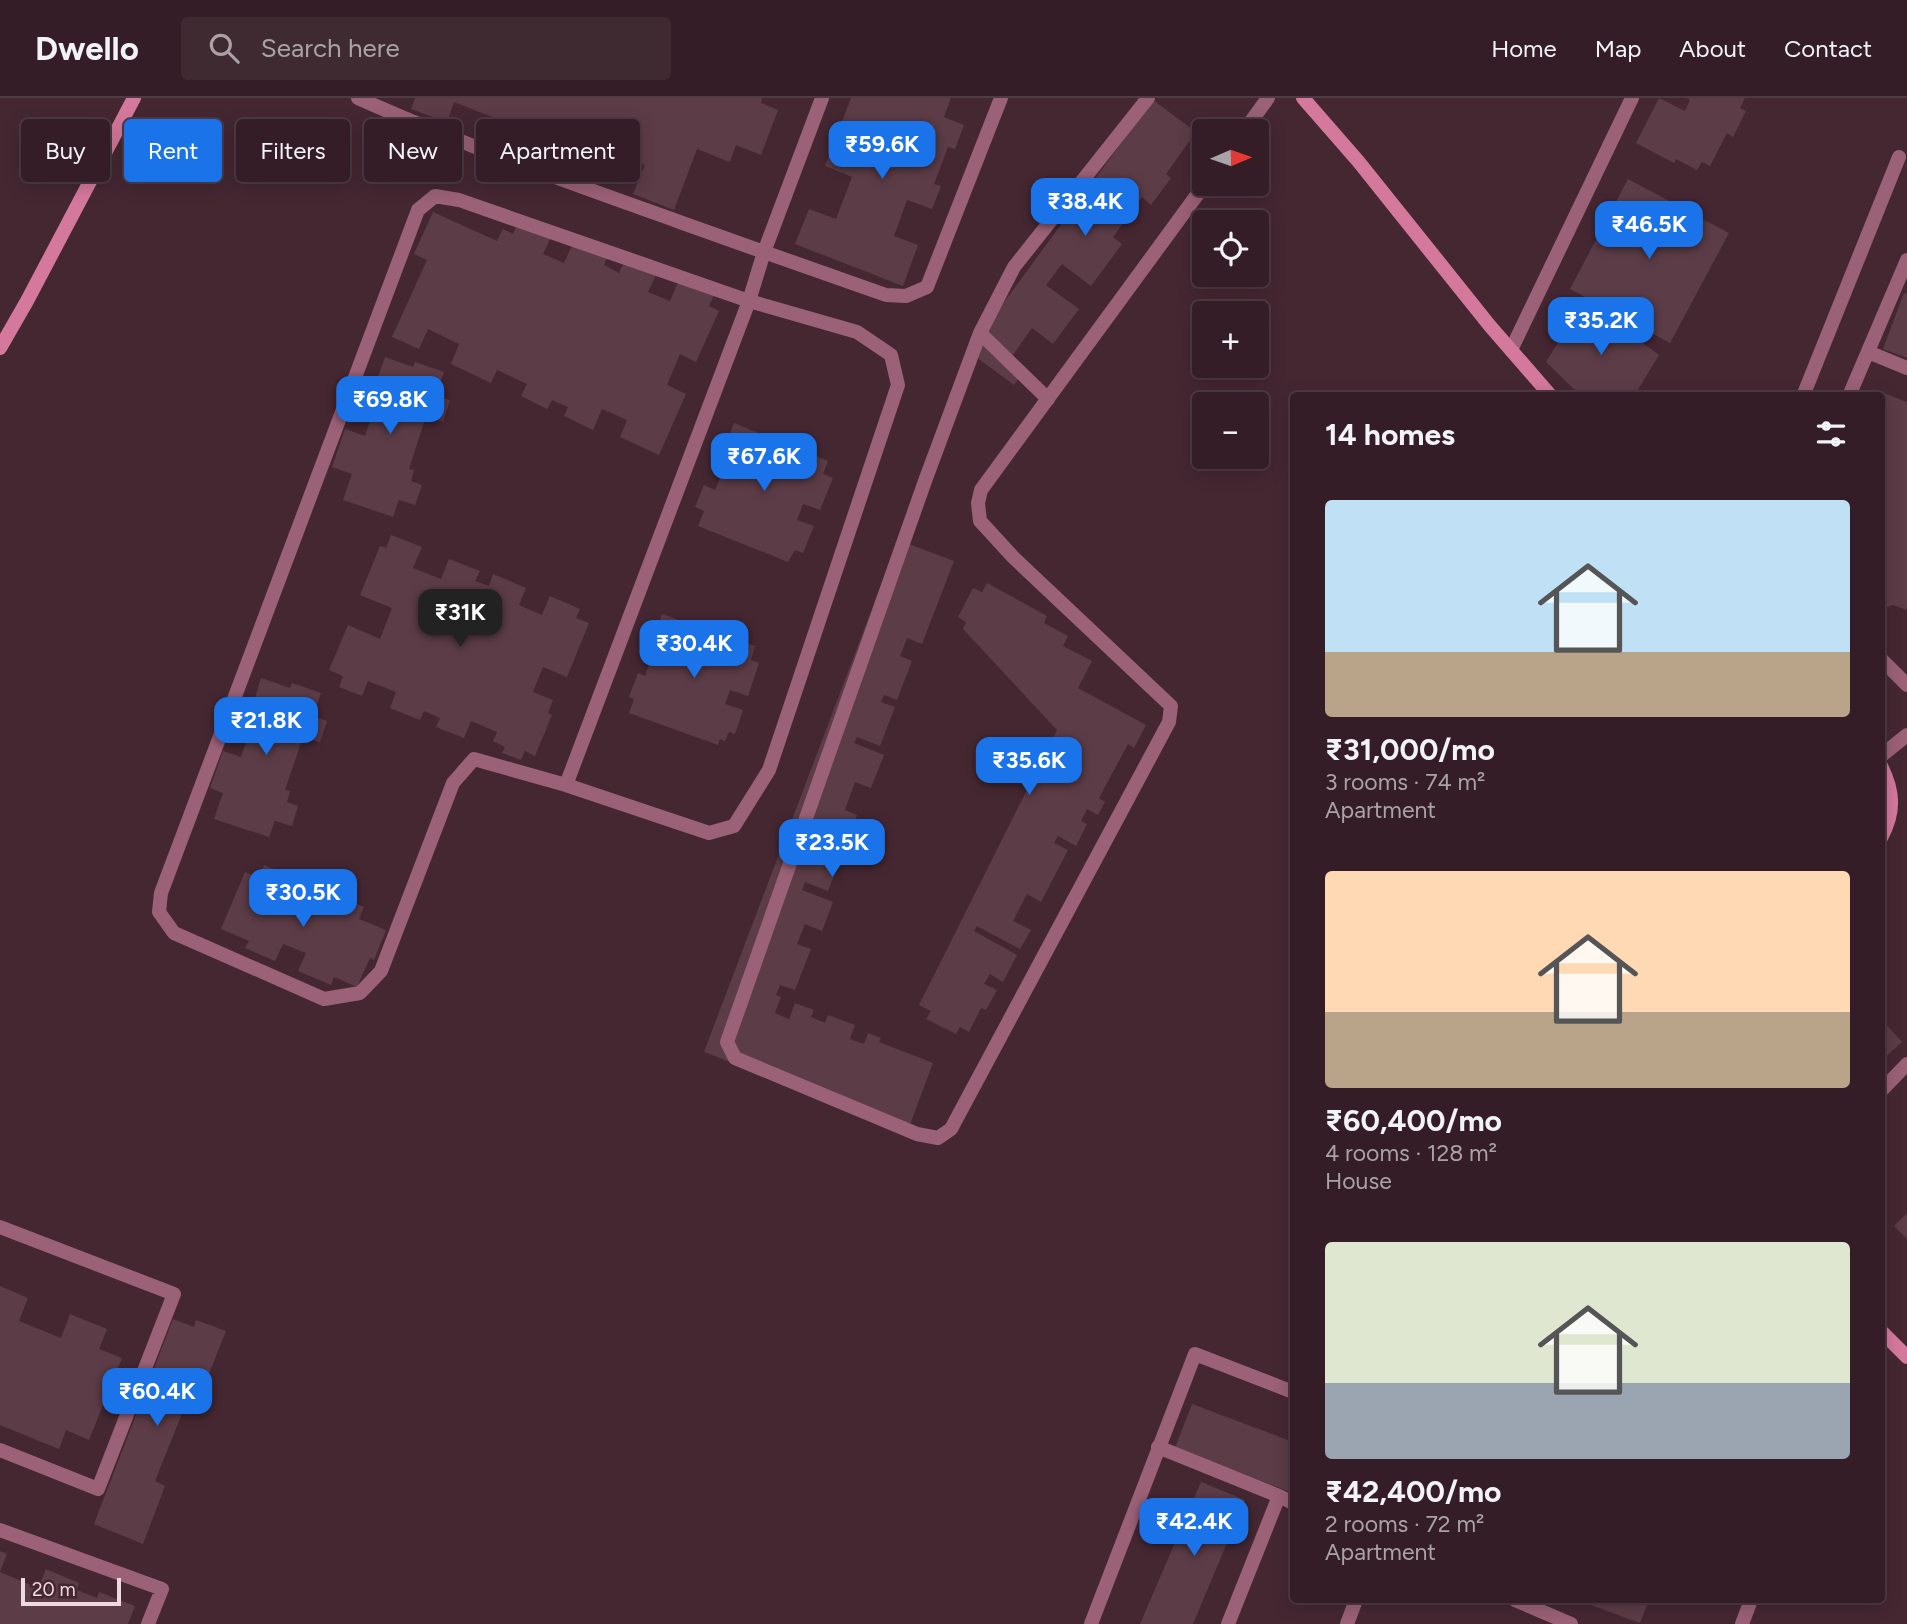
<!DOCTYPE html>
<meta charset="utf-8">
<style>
:root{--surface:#341d26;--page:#3f2a32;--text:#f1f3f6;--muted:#a9a2a7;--line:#4e3b43;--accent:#1a73e8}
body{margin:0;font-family:Figtree,sans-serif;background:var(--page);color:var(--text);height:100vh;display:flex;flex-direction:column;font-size:26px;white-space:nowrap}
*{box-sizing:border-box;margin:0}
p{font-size:23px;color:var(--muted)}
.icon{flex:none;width:38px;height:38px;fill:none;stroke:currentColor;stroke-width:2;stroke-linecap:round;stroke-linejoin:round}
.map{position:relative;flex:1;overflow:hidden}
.sheet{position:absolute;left:1290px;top:294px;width:595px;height:1211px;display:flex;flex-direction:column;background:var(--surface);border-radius:7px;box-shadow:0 4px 18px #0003,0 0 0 2px var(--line)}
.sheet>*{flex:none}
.banner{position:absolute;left:21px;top:21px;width:665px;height:63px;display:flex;gap:14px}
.needle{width:46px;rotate:88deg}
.controls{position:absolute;left:1192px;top:21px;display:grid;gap:14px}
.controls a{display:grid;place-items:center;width:77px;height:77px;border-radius:7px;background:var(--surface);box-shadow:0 4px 18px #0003,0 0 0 2px var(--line);font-size:35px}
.scale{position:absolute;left:21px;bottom:18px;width:100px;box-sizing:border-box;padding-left:7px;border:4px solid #edd9df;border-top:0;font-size:19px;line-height:24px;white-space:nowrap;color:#edd9df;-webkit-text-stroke:5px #452732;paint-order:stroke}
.price{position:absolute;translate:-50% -60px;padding:0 16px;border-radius:14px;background:var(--accent);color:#fff;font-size:23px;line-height:46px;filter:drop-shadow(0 2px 4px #0008)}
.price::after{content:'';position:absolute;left:50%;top:42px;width:21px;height:16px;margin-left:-10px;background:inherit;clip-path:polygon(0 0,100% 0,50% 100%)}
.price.current{background:#222;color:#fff}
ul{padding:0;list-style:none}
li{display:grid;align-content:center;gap:14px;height:371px;padding:0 35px}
li span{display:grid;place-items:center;height:217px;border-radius:7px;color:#555}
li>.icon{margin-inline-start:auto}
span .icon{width:126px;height:126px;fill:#fffc;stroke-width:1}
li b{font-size:30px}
h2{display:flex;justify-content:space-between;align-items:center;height:84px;padding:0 35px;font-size:30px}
.chip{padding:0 24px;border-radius:7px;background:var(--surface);box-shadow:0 4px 18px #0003,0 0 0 2px var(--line);font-size:24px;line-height:63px}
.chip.current{background:var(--accent);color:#fff}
header{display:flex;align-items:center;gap:42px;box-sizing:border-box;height:98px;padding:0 35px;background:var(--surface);border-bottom:2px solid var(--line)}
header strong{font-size:33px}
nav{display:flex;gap:38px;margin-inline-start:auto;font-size:24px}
.search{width:490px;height:63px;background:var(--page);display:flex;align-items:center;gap:18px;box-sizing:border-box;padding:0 24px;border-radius:7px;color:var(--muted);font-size:26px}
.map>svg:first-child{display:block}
.building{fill:#5c3c47}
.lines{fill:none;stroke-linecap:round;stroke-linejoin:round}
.lane{stroke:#9b6176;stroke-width:14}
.street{stroke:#9b6176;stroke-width:14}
.secondary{stroke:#d5799c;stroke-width:14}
</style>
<header>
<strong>Dwello</strong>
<div class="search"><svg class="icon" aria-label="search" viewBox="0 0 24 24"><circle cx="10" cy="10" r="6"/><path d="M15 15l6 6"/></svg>Search here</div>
<nav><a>Home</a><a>Map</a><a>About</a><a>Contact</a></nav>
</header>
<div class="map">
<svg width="1907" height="1526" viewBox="0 0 1907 1526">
<rect width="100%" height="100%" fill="#452732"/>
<!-- building -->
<path class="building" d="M415 0H762L761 5 778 12 761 57 736 47 730 64 697 51 674 112 633 96 645 67 613 55 602 84 557 67 568 36 545 27 534 58 488 40 495 20 454 4 447 24 411 11Z
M851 0H951L944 19 964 27 955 51 948 49 934 86 941 88 932 111 907 102 894 138 918 147 903 188 795 146 809 111 836 121 852 79 825 68Z
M1659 0 1685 13 1690 2 1686 0H1745L1740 10 1746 13 1733 39 1727 35 1710 68 1702 64 1697 72 1676 61 1674 65 1636 45Z
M1153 2 1196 34 1166 76 1171 80 1151 107 1142 99 1113 139 1122 146 1091 188 1062 166 1046 187 1079 211 1053 246 1032 230 1010 261 1024 273 1014 287 968 253Z
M1628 81 1729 135 1670 245 1570 191Z
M433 114 497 143 503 131 513 136 518 124 551 139 543 156 564 165 573 145 607 160 604 167 619 175 625 162 656 177 648 194 670 203 679 182 714 197 709 208 719 213 696 264 680 256 667 287 686 296 659 357 620 339 627 322 602 311 593 332 564 318 568 309 552 302 547 311 521 298 527 286 497 272 491 285 451 266 459 246 428 231 419 251 392 239 427 162 414 156Z
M1904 195 1907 196V260L1883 251Z
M1584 203 1659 257 1634 298H1581L1546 264Z
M385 259 413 269 415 264 444 274 436 298 450 302 443 324 426 318 409 371 414 372 411 383 422 387 415 407 399 402 393 419 343 402 352 376 332 369 345 331 365 338 373 314 356 309 366 279 377 282Z
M1873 291 1907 304V512L1893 507 1881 511V298H1871Z
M734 325 828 363 823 376 833 380 820 412 803 406 797 422 814 428 803 455 795 452 788 464 698 428 704 413 695 409 704 387 715 392 725 368 713 363 724 336 729 338Z
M391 437 422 449 413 470 441 481 449 461 480 473 475 483 489 488 493 476 526 490 519 507 542 517 550 498 580 511 576 520 589 525 567 579 543 569 533 594 553 602 548 615 552 617 535 658 525 653 521 662 502 655 505 649 493 643 497 634 471 623 464 640 436 629 440 620 424 613 420 622 390 610 396 594 368 583 362 598 339 589 343 578 329 572 348 527 380 541 392 510 360 497 380 448 386 450Z
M898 442 954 463 922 546 907 540 900 558 912 563 897 602 884 597 881 604 895 609 880 648 857 639 854 645 884 657 871 690 855 684 845 712 857 717 846 747 832 741 829 750 843 755 828 793 805 784 802 792 833 804 822 833 805 826 797 846 811 851 795 892 780 887 776 897 781 899 775 915 789 921 795 905 814 912 811 919 825 925 828 917 855 927 850 941 864 946 868 935 881 940 879 944 933 965 908 1032 704 954Z
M987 485 1047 518 1044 525 1068 538 1063 548 1092 563 1078 590 1146 627 1134 650 1128 646 1099 700 1105 704 1098 717 1087 711 1081 723 1087 726 1076 748 1058 738 1054 745 1068 752 1041 804 1027 796 1013 823 1031 832 1020 851 977 828 974 833 1017 857 1003 884 990 876 984 886 997 892 986 912 981 910 969 934 960 929 956 936 926 921 931 913 919 907 1057 632 963 531 966 524 958 519 973 490 982 494Z
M662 516 755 548 751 562 759 565 748 598 730 592 725 606 743 612 735 636 729 634 725 643 720 641 718 647 629 615 634 601 629 599 638 575 645 578 654 552 647 549 655 525 658 527Z
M261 580 290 590 292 585 321 595 313 618 327 623 320 644 303 639 285 692 290 693 287 704 298 708 292 728 275 723 269 739 214 721 223 695 210 690 223 653 241 659 249 635 233 629 243 599 254 603Z
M264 767 284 775 281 782 291 786 288 794 338 815 344 801 364 809 359 821 386 832 374 862 370 860 357 889 334 879 331 887 298 873 306 855 283 846 275 863 245 850 249 843 221 831 245 774 259 780Z
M1881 921 1902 944 1881 963Z
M1907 1115V1141L1894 1128Z
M0 1188 28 1200 19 1223 61 1240 70 1216 107 1231 99 1251 122 1260 89 1342 66 1332 59 1351 0 1327Z
M173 1221 194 1229 196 1222 226 1233 201 1296 191 1293 155 1383 165 1388 143 1446 94 1426Z
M1192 1306 1293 1344V1395L1175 1350Z
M1201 1384 1245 1402 1193 1526H1140Z
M0 1453 7 1456 0 1474 38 1490 46 1471 79 1485 77 1492 97 1500 99 1494 135 1508 128 1526H0Z
M1578 1502H1649L1640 1525Z"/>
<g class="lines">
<!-- lane -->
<path class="lane" d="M1803 298 1899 59"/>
<!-- street -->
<path class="street" d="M358 0C490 59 628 105 764 154L822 0
M1148 0 1014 169 980 235 925 383 727 944 735 960 917 1036 938 1040 951 1031 1169 624 1171 608 1013 459 980 423 978 405 981 392 1205 86
M1244 33 1268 0
M749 203 857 234 891 257 898 287 769 672 734 728 709 735 566 687Z
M980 235 1048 301
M1511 252 1632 0
M1868 254 1907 270
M1849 298 1907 162
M1881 561 1907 587
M1881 658 1907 637
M566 687 474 661 453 685 381 873 360 895 324 901 174 835 159 814 161 795 418 112 435 98 459 102 749 203 764 154 886 197 906 198 927 189 1001 0
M1881 993 1907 966
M0 1129 174 1196 98 1391 0 1352
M1158 1349 1279 1398 1228 1526
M1279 1398 1293 1405
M0 1432 162 1491 148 1526
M1515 1502 1571 1526
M1091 1526 1195 1256 1293 1294
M1347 1526 1356 1502
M1742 1526 1751 1502"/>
<!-- secondary -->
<path class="secondary" d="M1303 0 1358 63 1490 228 1551 298
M0 250 27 203 134 0
M1881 668C1894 694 1895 714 1881 740
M1881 1233 1907 1259"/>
</g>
</svg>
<div class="controls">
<a><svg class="needle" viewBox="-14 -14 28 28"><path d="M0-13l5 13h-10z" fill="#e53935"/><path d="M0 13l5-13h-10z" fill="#a9a2a7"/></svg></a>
<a><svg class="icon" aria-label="locate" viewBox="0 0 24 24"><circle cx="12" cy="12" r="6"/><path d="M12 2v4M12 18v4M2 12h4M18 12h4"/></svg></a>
<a>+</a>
<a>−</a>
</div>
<div class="scale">20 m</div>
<b class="price" style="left:882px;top:83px">₹59.6K</b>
<b class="price" style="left:1085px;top:140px">₹38.4K</b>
<b class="price" style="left:1649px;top:163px">₹46.5K</b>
<b class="price" style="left:1601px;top:259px">₹35.2K</b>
<b class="price" style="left:390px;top:338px">₹69.8K</b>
<b class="price" style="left:764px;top:395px">₹67.6K</b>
<b class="price current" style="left:460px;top:551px">₹31K</b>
<b class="price" style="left:694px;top:582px">₹30.4K</b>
<b class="price" style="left:266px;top:659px">₹21.8K</b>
<b class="price" style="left:1029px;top:699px">₹35.6K</b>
<b class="price" style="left:832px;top:781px">₹23.5K</b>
<b class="price" style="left:303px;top:831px">₹30.5K</b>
<b class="price" style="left:157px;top:1330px">₹60.4K</b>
<b class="price" style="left:1194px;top:1460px">₹42.4K</b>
<div class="banner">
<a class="chip">Buy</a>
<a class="chip current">Rent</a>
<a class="chip">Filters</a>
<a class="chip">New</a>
<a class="chip">Apartment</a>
</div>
<section class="sheet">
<h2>14 homes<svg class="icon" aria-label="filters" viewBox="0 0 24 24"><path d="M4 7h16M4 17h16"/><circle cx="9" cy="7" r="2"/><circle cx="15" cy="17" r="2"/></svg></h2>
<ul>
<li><span style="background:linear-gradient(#bfe0f5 70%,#b9a48a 0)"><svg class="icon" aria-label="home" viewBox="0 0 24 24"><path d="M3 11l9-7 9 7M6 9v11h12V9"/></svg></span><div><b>₹31,000/mo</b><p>3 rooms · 74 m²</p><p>Apartment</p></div></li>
<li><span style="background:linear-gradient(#ffd9b3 65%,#b9a48a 0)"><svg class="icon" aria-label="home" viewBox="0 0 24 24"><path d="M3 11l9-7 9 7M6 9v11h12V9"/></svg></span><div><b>₹60,400/mo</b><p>4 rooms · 128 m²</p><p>House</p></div></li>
<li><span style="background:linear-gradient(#dfe7d0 65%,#9aa5b1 0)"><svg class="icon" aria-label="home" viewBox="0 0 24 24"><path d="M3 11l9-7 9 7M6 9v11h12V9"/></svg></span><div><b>₹42,400/mo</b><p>2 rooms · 72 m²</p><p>Apartment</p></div></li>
</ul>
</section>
</div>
